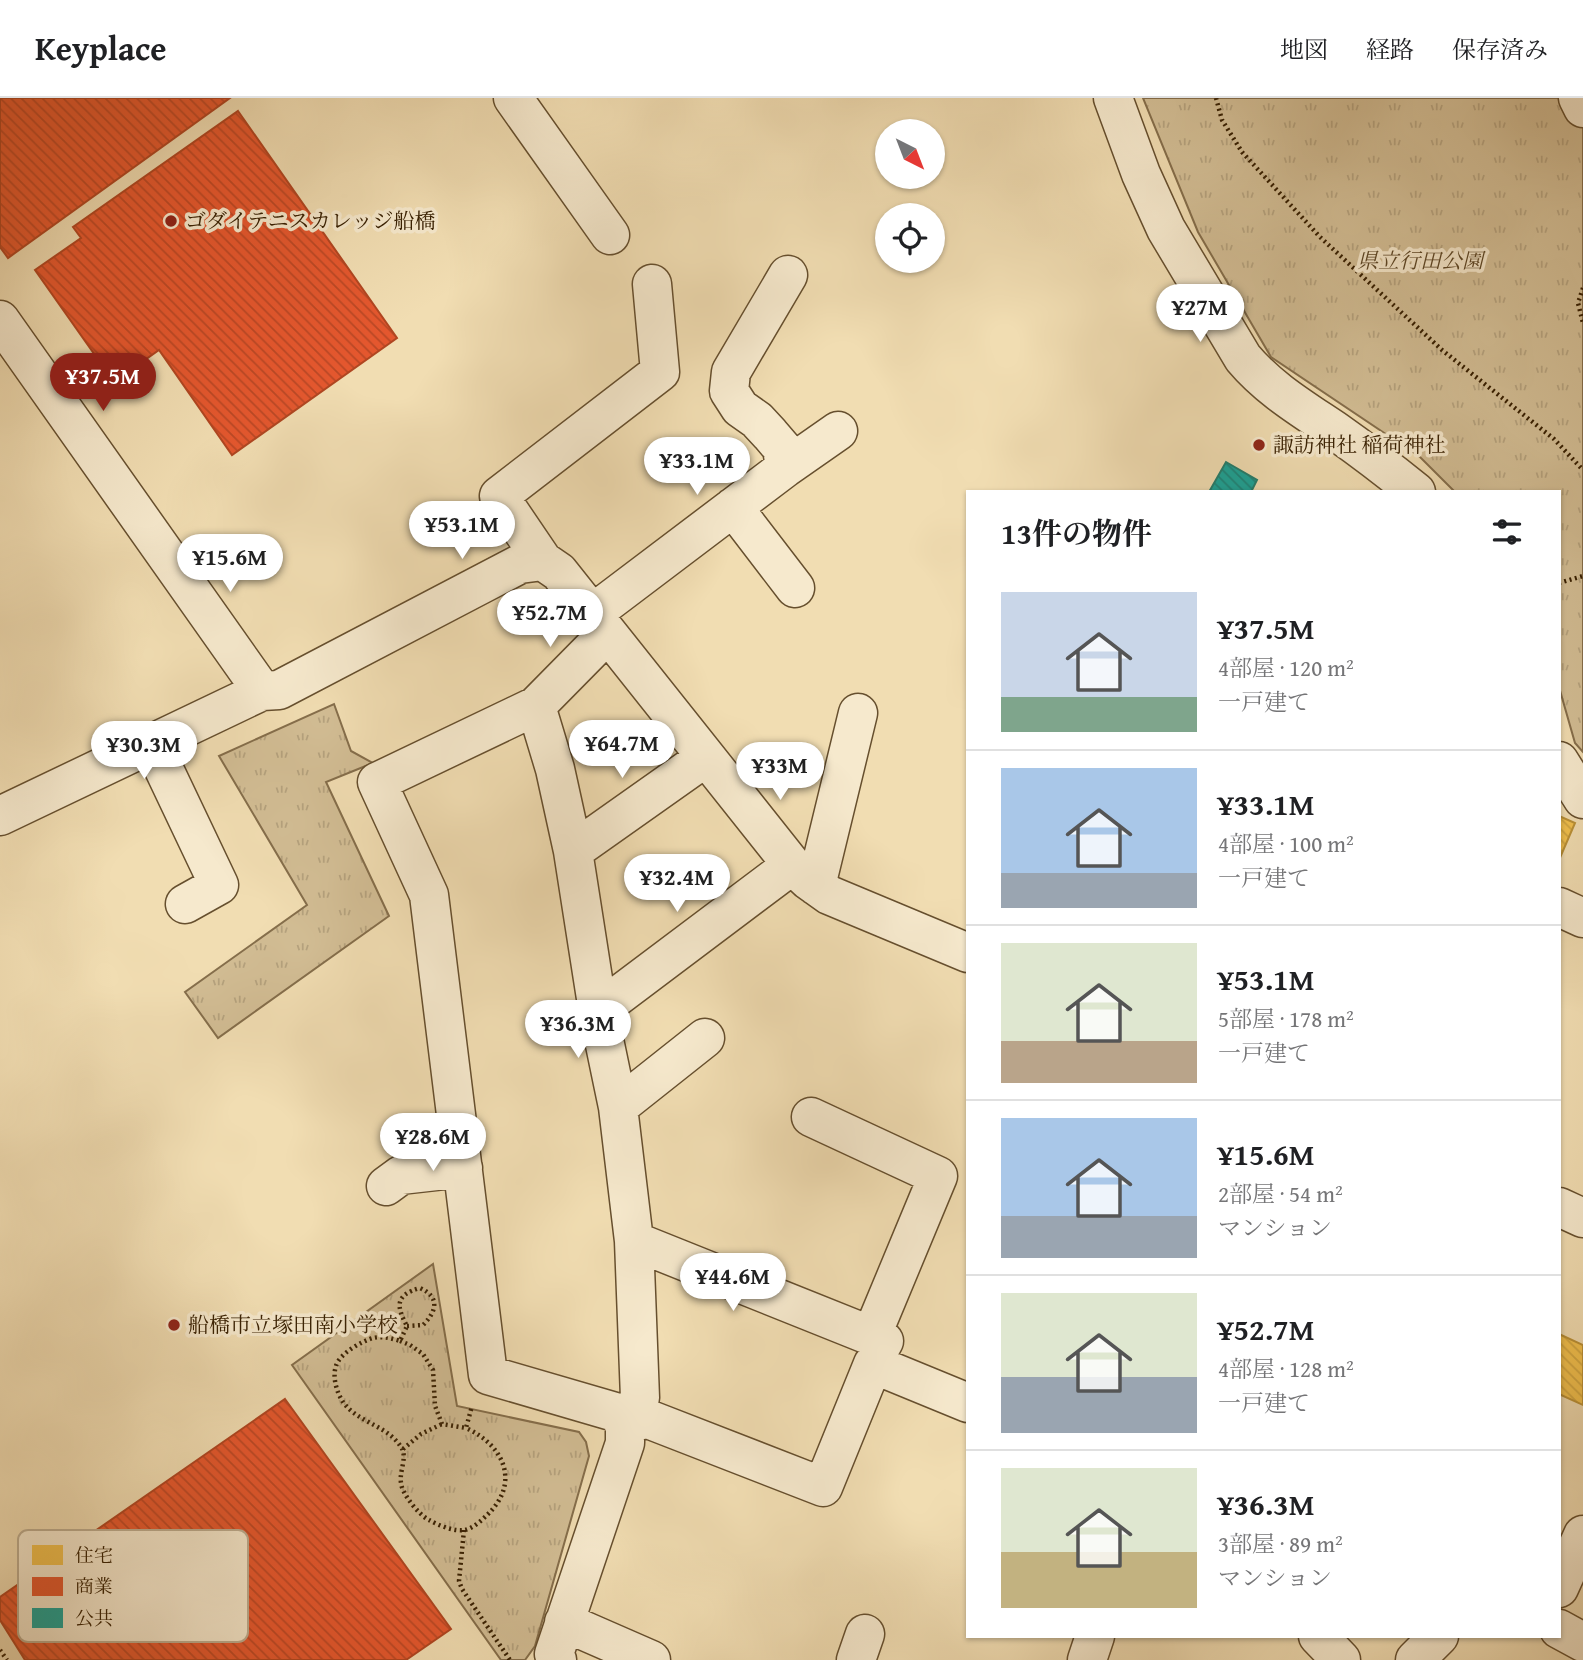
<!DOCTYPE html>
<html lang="ja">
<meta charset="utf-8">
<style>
:root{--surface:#fff;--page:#f2f2f2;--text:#202124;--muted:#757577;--line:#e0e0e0;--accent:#8f2418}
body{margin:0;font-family:"Gentium Book Plus","Noto Serif JP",serif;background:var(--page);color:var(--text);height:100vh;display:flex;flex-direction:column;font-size:26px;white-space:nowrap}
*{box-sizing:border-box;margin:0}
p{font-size:23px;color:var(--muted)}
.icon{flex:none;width:38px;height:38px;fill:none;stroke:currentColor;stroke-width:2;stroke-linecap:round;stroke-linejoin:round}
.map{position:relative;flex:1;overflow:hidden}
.drawer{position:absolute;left:966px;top:392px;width:595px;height:1148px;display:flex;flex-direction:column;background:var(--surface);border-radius:0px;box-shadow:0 2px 5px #0004}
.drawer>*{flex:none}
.needle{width:46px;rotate:138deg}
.fabs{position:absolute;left:875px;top:21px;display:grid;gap:14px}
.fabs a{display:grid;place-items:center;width:70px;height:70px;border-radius:50%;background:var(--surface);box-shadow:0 2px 5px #0004;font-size:35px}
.price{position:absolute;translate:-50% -60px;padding:0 16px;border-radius:24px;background:#fff;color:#222;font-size:23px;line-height:46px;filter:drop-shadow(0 2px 4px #0008)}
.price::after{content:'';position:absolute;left:50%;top:42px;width:21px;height:16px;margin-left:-10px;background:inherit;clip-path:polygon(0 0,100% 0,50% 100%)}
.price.current{background:var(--accent);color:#fff}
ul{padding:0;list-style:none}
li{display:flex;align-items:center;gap:21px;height:175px;padding:0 35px}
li+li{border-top:2px solid var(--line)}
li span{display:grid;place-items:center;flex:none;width:196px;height:140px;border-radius:0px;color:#555}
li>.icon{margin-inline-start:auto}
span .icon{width:84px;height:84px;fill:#fffc;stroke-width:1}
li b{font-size:30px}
h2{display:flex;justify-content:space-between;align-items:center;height:84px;padding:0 35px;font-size:30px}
header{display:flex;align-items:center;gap:42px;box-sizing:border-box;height:98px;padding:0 35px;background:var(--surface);border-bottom:2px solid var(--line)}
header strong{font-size:33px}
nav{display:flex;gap:38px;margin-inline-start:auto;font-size:24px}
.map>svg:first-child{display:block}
.grass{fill:url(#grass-tufts);stroke:#856e4b;stroke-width:2}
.homes{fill:url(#homes-back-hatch);stroke:#ba9137;stroke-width:2}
.shops{fill:url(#shops-back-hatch);stroke:#b04621;stroke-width:2}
.public{fill:url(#public-back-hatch);stroke:#217c6b;stroke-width:2}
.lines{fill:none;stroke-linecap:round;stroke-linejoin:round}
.minor-casing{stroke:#664f2e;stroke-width:41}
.path{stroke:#382002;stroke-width:4.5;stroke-dasharray:2 3.5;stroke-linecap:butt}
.minor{stroke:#f6e9cd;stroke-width:38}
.poi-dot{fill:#8f2418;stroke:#f6e9cd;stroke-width:2.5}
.labels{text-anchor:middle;stroke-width:7;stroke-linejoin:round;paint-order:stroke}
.poi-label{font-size:21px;fill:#382002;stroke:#f6e9cd;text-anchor:start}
.park-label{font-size:21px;font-style:italic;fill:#5e4726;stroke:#f6e9cd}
.key{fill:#f6e9cd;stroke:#bdad90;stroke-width:2}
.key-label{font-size:19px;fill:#382002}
</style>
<header>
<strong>Keyplace</strong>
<nav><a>地図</a><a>経路</a><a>保存済み</a></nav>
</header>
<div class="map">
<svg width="1583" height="1562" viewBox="0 0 1583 1562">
<defs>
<pattern id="grass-tufts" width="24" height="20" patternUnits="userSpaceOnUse" patternTransform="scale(1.75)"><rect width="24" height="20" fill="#d2bd94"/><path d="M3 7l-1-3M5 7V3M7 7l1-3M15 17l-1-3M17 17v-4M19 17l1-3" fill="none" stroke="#b5a27e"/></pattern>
<pattern id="homes-back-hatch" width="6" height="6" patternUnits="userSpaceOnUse" patternTransform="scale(1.75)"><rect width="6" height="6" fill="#f2c14e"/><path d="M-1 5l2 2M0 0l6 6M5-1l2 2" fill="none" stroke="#d0a642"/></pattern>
<pattern id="shops-back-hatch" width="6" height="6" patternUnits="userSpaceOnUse" patternTransform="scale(1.75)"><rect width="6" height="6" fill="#e4572e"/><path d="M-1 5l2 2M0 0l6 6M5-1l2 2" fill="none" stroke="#ba4825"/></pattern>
<pattern id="public-back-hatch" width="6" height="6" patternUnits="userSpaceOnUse" patternTransform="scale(1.75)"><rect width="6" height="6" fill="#17a398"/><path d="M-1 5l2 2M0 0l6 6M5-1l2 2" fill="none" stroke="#16847a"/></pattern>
</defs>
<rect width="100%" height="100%" fill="#f1ddb2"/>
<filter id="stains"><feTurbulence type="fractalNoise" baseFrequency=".00286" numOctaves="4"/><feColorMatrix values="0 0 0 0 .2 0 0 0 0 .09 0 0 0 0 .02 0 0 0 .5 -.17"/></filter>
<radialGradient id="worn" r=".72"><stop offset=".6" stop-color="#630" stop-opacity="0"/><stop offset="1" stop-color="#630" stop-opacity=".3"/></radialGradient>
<!-- grass -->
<path class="grass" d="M1143 0H1583V654L1575 645 1559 589V394H1455L1420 359 1271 259 1198 134Z
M334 606 351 653 373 665 326 684 389 818 218 940 185 894 307 807 219 658Z
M433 1166 457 1308 579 1334 586 1344 589 1358 535 1548 525 1562H501L292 1267Z"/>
<!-- homes -->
<path class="homes" d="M1559 718 1575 725 1559 762Z
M1559 1236 1583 1247V1307L1559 1296Z"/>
<!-- shops -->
<path class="shops" d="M0 0H230L8 160 0 149Z
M238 13 397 240 232 357 159 252 114 284 35 172 81 140 73 129Z
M285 1301 451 1531 406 1562H25L0 1522V1499Z"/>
<!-- public -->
<path class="public" d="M1226 364 1257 382 1251 394H1209Z"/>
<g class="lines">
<defs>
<path id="minor" d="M513 0 610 137
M1113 0 1141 76 1166 131 1243 260C1269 291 1303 311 1337 334 1364 353 1390 373 1416 394
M1578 0 1583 10
M0 222 262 593 279 592 520 466 543 463 559 474 792 767 808 782 829 797 968 855
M785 370 782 350 770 336 757 322 740 310 729 293 731 274 788 177
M733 409 795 490
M543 463 499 398 660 274 652 186
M592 516 785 370 838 333
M536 608 555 671 573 753 598 913 618 1009 634 1143 640 1300 625 1325
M152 646 219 787 185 806
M1559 663 1583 701
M0 718 262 593
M573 753 706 659
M816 788 858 615
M1559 809 1583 820
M598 913 792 767
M618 1009 705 940
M811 1019 938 1078 871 1239
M386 1088 401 1077 463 1070
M1559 1109 1583 1120
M634 1143 884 1243 878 1254
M625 1325 648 1321 823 1389 873 1266 968 1305
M1559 1490 1583 1437
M564 1524 651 1562
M1559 1531 1583 1544
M1318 1538 1341 1562
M557 1562 554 1556 625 1345V1325L615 1314 488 1277 429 797 377 684 536 608 607 536
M856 1562 865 1536
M1087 1562 1095 1538
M1415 1562 1439 1538"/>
</defs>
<!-- minor casing -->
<use href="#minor" class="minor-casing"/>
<!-- path -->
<path class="path" d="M1216 0 1222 22 1242 54 1320 139 1442 252 1554 341 1583 372
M1583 190 1578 205 1583 225
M1559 485 1583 478
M407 1228 423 1227C437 1213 440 1199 420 1190 395 1197 396 1208 407 1228L400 1243C391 1240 382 1238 373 1240 362 1243 339 1256 336 1268 332 1279 337 1295 343 1304 358 1325 387 1327 401 1349 408 1359 399 1373 401 1385 402 1396 419 1417 429 1422 438 1427 454 1434 465 1432 473 1430 481 1423 487 1417 521 1385 504 1347 466 1330L472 1308
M400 1243 410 1247 423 1256 433 1272 435 1308 442 1326 466 1330
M403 1351 421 1336 442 1326
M464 1432 459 1483 462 1491 510 1562
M0 1552 7 1562"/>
<!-- minor -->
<use href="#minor" class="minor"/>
</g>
<!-- markers -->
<g class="poi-dot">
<circle cx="171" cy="123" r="7"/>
<circle cx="1259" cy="347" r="7"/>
<circle cx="174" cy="1227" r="7"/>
</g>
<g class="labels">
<!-- poi labels -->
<g class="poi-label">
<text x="185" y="130">ゴダイテニスカレッジ船橋</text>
<text x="1273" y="354">諏訪神社 稲荷神社</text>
<text x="188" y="1234">船橋市立塚田南小学校</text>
</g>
<!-- park labels -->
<g class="park-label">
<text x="1420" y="170">県立行田公園</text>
</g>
</g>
<!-- legend -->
<rect x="18" y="1432" width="230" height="112" rx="10" class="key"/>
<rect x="32" y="1447" width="31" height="20" fill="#f2c14e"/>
<rect x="32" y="1479" width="31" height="19" fill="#e4572e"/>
<rect x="32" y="1510" width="31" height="20" fill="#17a398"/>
<g class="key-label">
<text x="75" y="1464">住宅</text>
<text x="75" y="1495">商業</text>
<text x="75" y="1527">公共</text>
</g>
<rect width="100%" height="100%" filter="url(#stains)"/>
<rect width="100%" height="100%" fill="url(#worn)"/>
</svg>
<div class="fabs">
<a><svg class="needle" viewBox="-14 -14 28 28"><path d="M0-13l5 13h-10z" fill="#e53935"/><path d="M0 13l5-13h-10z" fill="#757577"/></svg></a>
<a><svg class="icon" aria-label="locate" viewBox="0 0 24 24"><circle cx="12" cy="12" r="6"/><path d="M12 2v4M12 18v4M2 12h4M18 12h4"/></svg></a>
</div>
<b class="price" style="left:1200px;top:246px">¥27M</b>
<b class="price current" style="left:103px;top:315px">¥37.5M</b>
<b class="price" style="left:697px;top:399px">¥33.1M</b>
<b class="price" style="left:462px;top:463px">¥53.1M</b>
<b class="price" style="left:230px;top:496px">¥15.6M</b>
<b class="price" style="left:550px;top:551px">¥52.7M</b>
<b class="price" style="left:622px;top:682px">¥64.7M</b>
<b class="price" style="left:144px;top:683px">¥30.3M</b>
<b class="price" style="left:780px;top:704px">¥33M</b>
<b class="price" style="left:677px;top:816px">¥32.4M</b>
<b class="price" style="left:578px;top:962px">¥36.3M</b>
<b class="price" style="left:433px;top:1075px">¥28.6M</b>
<b class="price" style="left:733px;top:1215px">¥44.6M</b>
<section class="drawer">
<h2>13件の物件<svg class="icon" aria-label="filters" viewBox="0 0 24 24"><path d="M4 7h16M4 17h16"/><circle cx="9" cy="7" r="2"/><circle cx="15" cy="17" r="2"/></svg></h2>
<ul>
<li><span style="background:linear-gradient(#c9d6e8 75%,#7fa58c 0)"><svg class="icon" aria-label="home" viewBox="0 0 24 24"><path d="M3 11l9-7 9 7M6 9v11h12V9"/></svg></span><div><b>¥37.5M</b><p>4部屋 · 120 m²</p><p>一戸建て</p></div></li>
<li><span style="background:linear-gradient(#a9c7e8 75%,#9aa5b1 0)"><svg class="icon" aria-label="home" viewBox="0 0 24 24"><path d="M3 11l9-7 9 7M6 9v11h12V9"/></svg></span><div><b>¥33.1M</b><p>4部屋 · 100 m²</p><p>一戸建て</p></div></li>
<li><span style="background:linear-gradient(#dfe7d0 70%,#b9a48a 0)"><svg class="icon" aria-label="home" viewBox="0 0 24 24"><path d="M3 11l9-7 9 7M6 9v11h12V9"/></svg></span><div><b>¥53.1M</b><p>5部屋 · 178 m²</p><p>一戸建て</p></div></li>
<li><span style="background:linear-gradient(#a9c7e8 70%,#9aa5b1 0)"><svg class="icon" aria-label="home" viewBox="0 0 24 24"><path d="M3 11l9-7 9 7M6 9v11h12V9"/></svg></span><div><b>¥15.6M</b><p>2部屋 · 54 m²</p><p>マンション</p></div></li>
<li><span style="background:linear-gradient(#dfe7d0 60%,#9aa5b1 0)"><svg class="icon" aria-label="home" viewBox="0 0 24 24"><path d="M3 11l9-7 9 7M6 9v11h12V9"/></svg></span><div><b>¥52.7M</b><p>4部屋 · 128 m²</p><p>一戸建て</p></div></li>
<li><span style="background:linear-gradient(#dfe7d0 60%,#c2b280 0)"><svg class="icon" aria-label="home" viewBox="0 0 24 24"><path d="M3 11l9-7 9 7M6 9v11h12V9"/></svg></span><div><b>¥36.3M</b><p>3部屋 · 89 m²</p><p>マンション</p></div></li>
</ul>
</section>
</div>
